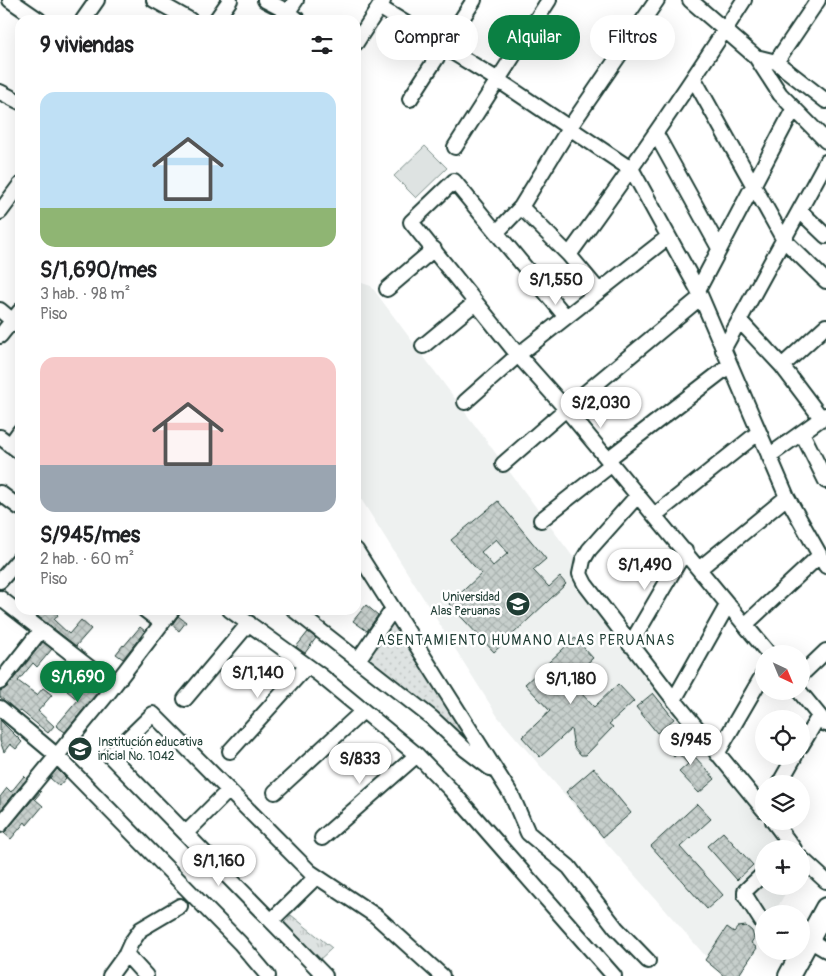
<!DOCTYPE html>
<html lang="es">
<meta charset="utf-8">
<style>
:root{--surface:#fff;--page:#f2f2f2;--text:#202124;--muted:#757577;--accent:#0b8043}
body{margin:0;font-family:Pangolin,sans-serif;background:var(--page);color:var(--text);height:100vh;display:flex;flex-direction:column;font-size:19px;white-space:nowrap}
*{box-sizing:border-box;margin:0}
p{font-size:16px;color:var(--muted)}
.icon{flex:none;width:28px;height:28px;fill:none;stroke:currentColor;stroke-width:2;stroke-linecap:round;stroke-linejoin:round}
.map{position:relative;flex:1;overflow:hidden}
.side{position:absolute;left:15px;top:15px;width:346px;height:600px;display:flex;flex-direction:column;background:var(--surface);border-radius:15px;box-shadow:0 5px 20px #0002}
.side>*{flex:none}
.hud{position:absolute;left:376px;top:15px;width:374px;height:45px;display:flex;gap:10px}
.needle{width:32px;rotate:136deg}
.controls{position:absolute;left:755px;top:645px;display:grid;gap:10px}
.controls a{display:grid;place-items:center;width:55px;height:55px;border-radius:50%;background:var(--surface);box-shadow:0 5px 20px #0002;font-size:25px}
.price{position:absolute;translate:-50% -42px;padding:0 11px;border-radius:18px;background:#fff;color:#222;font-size:16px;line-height:32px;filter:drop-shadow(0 1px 2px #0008)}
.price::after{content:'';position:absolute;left:50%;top:30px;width:15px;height:11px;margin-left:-8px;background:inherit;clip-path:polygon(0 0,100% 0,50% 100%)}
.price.active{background:var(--accent);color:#fff}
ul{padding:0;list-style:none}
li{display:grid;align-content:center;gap:10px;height:265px;padding:0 25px}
li span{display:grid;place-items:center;height:155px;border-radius:15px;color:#555}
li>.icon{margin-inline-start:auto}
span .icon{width:90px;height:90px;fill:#fffc;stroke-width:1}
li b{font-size:21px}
h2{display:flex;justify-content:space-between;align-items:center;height:60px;padding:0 25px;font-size:21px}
.tag{padding:0 18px;border-radius:22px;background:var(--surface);box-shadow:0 5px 20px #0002;font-size:18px;line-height:45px}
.tag.active{background:var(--accent);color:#fff}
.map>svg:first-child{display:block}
.built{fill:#eef1f0}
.grass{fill:url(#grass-tufts);stroke:#7e908b}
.park{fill:url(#park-dots);stroke:#7e908b}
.pitch{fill:#dee3e2;stroke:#7e908b}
.building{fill:url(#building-cross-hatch);stroke:#1f3d34;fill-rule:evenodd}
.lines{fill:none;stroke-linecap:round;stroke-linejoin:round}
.minor-casing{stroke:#1f3d34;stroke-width:18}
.highway-casing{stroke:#1f3d34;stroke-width:24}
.minor{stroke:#fff;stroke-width:14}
.highway{stroke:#fff;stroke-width:20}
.labels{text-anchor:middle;stroke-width:5;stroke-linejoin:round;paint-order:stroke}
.poi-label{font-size:12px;fill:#1f3d34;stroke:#fff;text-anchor:end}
.neighbourhood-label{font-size:14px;letter-spacing:1px;fill:#1f3d34;stroke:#fff}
</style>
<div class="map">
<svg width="826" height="976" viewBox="0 0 826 976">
<defs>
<pattern id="grass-tufts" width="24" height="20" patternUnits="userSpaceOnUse" patternTransform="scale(1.25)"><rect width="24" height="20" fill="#dee3e2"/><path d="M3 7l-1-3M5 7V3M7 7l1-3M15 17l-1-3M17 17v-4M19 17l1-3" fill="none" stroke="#bec4c2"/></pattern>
<pattern id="park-dots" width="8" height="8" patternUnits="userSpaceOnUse" patternTransform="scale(1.25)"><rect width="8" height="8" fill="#dee3e2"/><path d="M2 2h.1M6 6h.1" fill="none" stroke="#bec4c2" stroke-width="1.8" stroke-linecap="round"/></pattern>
<pattern id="building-cross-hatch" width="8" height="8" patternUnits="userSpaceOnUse" patternTransform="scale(1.25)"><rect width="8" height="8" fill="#c7cfcc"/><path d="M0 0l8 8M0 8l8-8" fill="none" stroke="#aab3b0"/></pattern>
</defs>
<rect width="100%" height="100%" fill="#fff"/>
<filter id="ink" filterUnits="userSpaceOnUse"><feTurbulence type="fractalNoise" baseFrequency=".02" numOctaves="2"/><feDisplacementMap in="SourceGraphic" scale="10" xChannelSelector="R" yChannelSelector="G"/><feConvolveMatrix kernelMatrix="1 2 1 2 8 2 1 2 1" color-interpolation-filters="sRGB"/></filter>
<g filter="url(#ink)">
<!-- built -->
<path class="built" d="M356 281 371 286 764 813V821H770L790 849H764V886H789L774 914H764V932L740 976H723L603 839 498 717 356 491Z"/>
<!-- grass -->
<path class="grass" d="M291 915 332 948 317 962 284 923Z"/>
<!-- park -->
<path class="park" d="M392 616 476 750 363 659Z"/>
<!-- pitch -->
<path class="pitch" d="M425 146 447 168 416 198 394 176Z"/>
<!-- building -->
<path class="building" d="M498 501 546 559 533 570 549 587 560 577 566 584 494 652 449 604 481 574 451 540ZM496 539 508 553 493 566 481 552Z
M366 605 378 615 367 631 353 621Z
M30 610H53L58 615 54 620 69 634 81 620 91 629 76 646Z
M178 616 186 622 179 631 172 625Z
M140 627 145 631 123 659 116 654 123 645 124 646Z
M308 632 316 638 305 653 296 647Z
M575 638 593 658 569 680 594 707 618 684 634 701 609 724 613 727 586 755H581L574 747 571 729 540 757 522 737 550 711 525 684Z
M43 642 52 649 37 667 33 663 18 681 37 695 43 688 52 695 38 711 54 726 48 733 21 711 19 713 0 697V691L7 687Z
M75 681 83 688 86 684 89 687 94 682 101 688 65 732 56 726 78 700 67 691Z
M653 693 674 719 657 733 636 707Z
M0 720 22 742 16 749 10 744 4 752 0 741Z
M682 736 689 744 686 747 715 779 699 793 679 772 688 764 678 753 674 757 667 749Z
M594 768 631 813 603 837 566 792Z
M57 769 66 778 59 786 50 778Z
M24 776 27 779 0 811V797L7 788 11 792Z
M40 791 41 792 35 799 43 806 27 825 25 822 11 839 4 833Z
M697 804 711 819 680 847 723 895 707 909 651 846Z
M723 832 753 865 737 880 707 846Z
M746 926 752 931 754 938 751 943 757 948 738 976H724L705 960 727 927 734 932 738 927Z"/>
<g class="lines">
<defs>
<path id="minor" d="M10 0 39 20
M154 0 190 20
M265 0 288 12 298 20
M690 0 756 57 780 94 826 141
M379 7 498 80 632 170 698 290 787 497 826 566
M283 19 296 0
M83 20 97 0
M216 20 230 0
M356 43 383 1
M756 57 776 62 826 101
M776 62 818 0
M694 79 784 240 826 281
M0 92 20 102
M410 99 474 0
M656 134 719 248
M455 147 549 0
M521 207 569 255 599 291
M800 211 826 236
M0 212 20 185
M497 232 521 207 570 127 657 0
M569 255C630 171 689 87 744 0
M387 289 434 249
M698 290 794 108
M0 310 20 327
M566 317 454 181 411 222 518 355 566 409 769 654
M740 321 782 366 822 419
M0 336 20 311
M423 346 475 303
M723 350 826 162
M782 366 826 326
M465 402 518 355 668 237
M802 433 826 481
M0 437 20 452
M10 445 20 431
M769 456 826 415
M608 459 730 365
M503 464 566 409 701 297
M0 493 20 508
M638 495 589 550 583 560 580 574 585 584 674 700 764 810
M655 515 759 432
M541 520 612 464
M356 550 512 796 528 833 569 867 616 928 648 961
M699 569 787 497
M0 581 20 558
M0 598 113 686
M145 610 162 623
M230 610 320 675 417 755 450 789 614 976
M294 610 432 718 465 749 490 768
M745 625 819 556
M630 645 685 551
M358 660 393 609
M801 675 826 651
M0 682 41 630
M799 691 826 724
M185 699 249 623
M674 700 728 604
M0 708 56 755 240 943 268 976
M801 746 819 716
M230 751 307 666
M717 754 764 673
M779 784 795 756
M275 792 363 711
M773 821 794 849
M0 825 109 692 172 610
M186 833 229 790
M322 838 417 755
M801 858 826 881
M764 873 745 891V895L764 925
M272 920 316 877
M809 940 826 950
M126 954 146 976
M110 976 126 954 131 943 141 929 180 906
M325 976 110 756 153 714 310 872 376 916 442 976"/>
<path id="highway" d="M789 976 826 908"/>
</defs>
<!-- minor casing -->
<use href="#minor" class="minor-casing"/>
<!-- highway casing -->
<use href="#highway" class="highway-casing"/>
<!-- minor -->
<use href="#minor" class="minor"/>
<!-- highway -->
<use href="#highway" class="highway"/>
</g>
</g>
<!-- icons -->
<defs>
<symbol id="university-disc" viewBox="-11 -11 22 22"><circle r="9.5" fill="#1f3d34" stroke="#fff"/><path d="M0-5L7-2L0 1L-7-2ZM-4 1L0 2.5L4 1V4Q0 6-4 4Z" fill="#fff"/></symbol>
<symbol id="school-disc" viewBox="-11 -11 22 22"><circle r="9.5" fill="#1f3d34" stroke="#fff"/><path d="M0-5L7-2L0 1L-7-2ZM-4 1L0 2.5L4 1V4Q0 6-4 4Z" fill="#fff"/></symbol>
</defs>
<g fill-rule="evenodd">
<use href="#university-disc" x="504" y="590" width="28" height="28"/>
<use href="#school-disc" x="66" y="735" width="28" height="28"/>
</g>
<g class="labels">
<!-- poi labels -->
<g class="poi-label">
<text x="500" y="601">Universidad<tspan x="500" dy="14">Alas Peruanas</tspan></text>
<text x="98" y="746" text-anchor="start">Institución educativa<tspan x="98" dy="14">inicial No. 1042</tspan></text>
</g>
<!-- neighbourhood labels -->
<g class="neighbourhood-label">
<text x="526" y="645">ASENTAMIENTO HUMANO ALAS PERUANAS</text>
</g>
</g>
</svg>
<div class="controls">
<a><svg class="needle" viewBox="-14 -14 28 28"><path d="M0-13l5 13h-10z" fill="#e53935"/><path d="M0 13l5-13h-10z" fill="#757577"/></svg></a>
<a><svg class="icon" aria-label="locate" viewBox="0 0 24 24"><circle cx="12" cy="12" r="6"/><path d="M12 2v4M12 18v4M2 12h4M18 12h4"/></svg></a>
<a><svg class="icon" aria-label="layers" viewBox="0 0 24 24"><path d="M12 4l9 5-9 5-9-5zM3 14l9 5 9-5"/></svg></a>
<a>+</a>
<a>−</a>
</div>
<b class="price" style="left:556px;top:306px">S/1,550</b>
<b class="price" style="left:601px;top:429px">S/2,030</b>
<b class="price" style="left:645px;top:591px">S/1,490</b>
<b class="price" style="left:258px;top:699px">S/1,140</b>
<b class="price active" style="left:78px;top:703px">S/1,690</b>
<b class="price" style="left:571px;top:705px">S/1,180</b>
<b class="price" style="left:691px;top:766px">S/945</b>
<b class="price" style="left:360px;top:785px">S/833</b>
<b class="price" style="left:219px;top:887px">S/1,160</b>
<div class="hud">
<a class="tag">Comprar</a>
<a class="tag active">Alquilar</a>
<a class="tag">Filtros</a>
</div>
<section class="side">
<h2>9 viviendas<svg class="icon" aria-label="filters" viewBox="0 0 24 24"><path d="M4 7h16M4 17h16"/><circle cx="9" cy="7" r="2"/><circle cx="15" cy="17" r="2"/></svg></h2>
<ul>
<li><span style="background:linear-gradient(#bfe0f5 75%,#8fb573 0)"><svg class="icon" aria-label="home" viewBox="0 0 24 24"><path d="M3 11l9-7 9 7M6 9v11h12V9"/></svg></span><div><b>S/1,690/mes</b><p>3 hab. · 98 m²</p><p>Piso</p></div></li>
<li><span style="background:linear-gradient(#f6c9c9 70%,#9aa5b1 0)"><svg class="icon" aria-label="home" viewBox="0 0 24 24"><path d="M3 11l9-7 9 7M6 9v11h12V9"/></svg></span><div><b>S/945/mes</b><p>2 hab. · 60 m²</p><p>Piso</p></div></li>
</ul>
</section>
</div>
